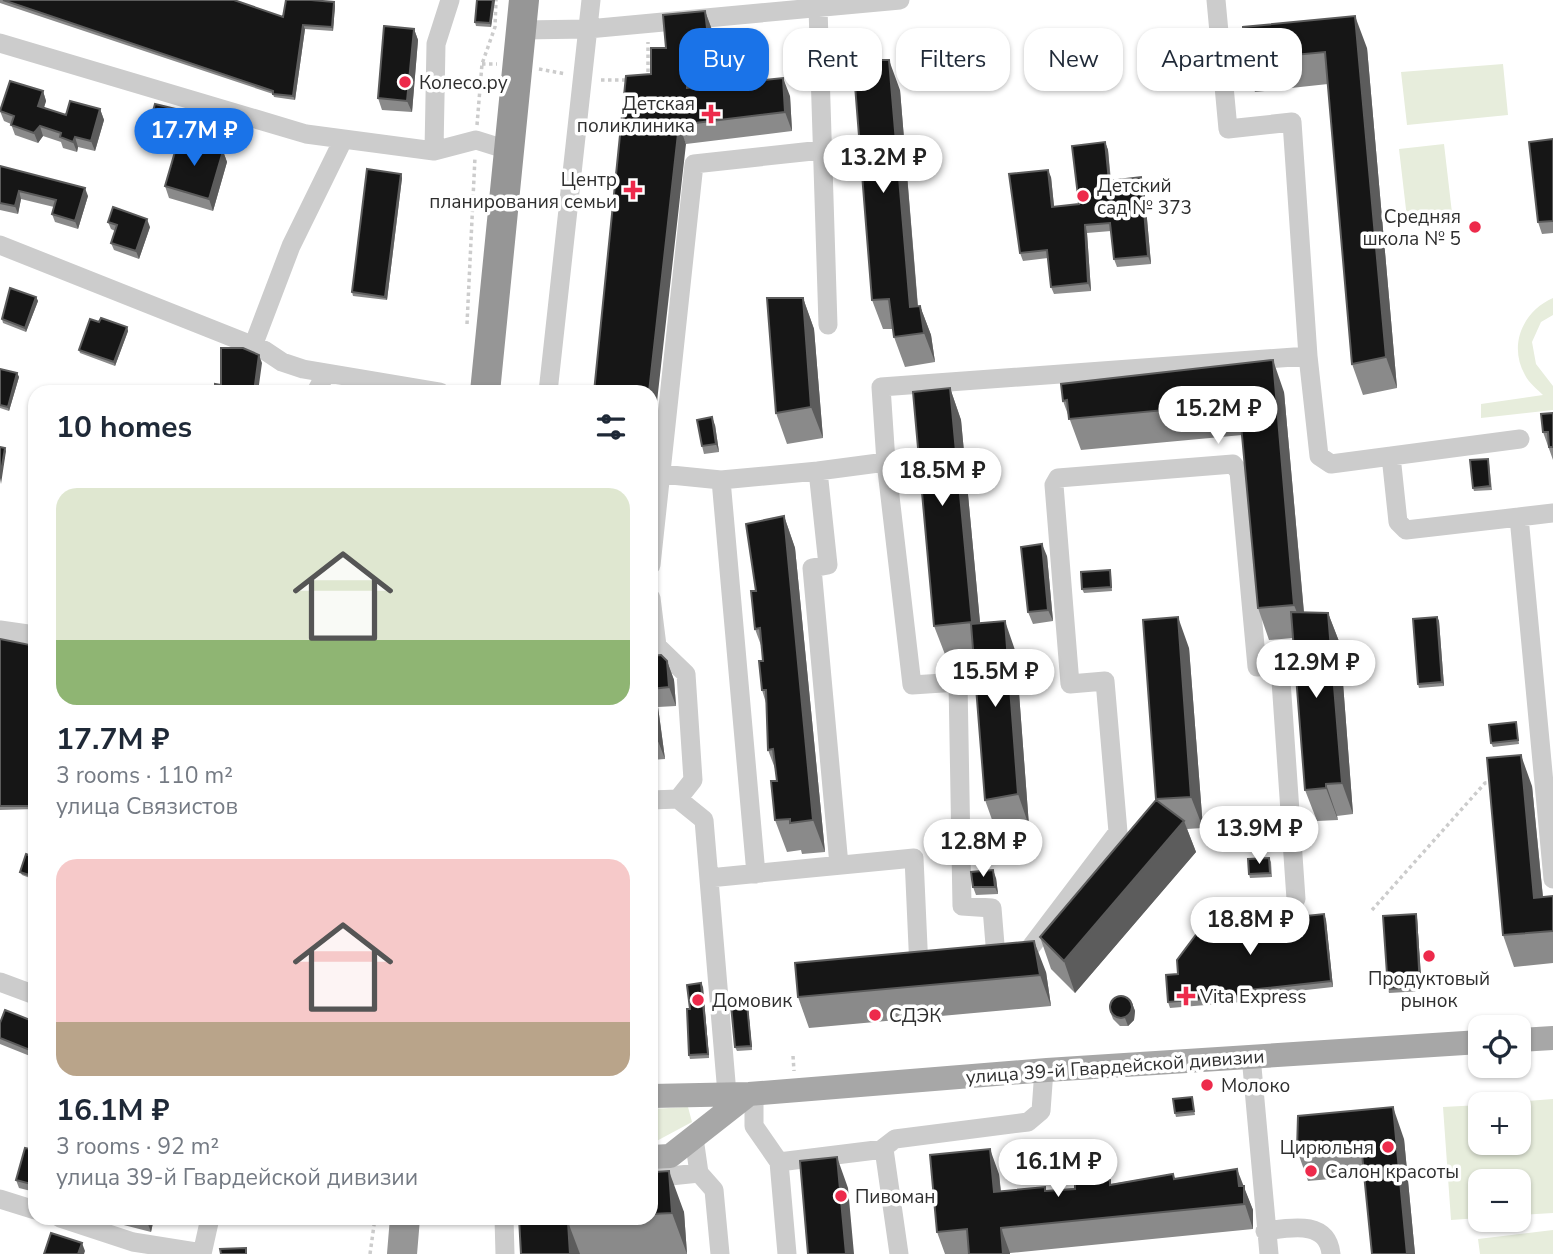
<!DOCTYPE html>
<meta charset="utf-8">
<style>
:root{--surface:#fff;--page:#f2f2f3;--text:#1f2937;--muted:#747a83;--accent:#1a73e8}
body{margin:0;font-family:"Nunito Sans",sans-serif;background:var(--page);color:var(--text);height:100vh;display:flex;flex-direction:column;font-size:26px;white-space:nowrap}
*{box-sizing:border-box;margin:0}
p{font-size:23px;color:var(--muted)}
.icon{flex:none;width:38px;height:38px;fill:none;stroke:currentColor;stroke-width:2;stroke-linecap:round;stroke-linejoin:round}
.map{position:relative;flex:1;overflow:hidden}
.details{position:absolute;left:28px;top:385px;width:630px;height:840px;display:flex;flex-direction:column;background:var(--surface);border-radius:21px;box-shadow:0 2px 5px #0004}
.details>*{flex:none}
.guide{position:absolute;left:679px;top:28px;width:665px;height:63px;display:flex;gap:14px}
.controls{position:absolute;left:1468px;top:1015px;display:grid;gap:14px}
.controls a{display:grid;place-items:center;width:63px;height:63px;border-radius:14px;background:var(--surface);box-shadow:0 2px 5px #0004;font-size:35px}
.price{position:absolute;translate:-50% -60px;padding:0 16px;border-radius:24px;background:#fff;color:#222;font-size:23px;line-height:46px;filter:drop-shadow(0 2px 4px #0008)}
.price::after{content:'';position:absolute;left:50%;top:42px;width:21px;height:16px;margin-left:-10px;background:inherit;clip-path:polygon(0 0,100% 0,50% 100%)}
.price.current{background:var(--accent);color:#fff}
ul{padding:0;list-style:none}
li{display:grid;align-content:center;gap:14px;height:371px;padding:0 28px}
li span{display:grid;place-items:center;height:217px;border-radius:21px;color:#555}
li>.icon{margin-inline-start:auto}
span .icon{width:126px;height:126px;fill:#fffc;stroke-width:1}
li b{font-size:30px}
h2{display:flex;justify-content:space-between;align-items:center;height:84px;padding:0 28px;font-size:30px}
.pill{padding:0 24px;border-radius:21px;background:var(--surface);box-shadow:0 2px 5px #0004;font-size:24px;line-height:63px}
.pill.current{background:var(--accent);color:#fff}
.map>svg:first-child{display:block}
.green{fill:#e7eddc}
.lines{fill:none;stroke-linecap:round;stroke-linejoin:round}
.path{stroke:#ccc;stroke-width:3.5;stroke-dasharray:3.5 3.5;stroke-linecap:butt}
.minor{stroke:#ccc;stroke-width:19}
.major{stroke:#a7a7a7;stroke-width:24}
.highway{stroke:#969696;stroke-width:30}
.wall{fill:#8a8a8a}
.shaded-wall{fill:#5c5c5c}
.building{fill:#161616;stroke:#5c5c5c;stroke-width:2}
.poi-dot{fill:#ed2a4b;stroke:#fff;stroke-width:2.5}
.labels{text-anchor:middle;stroke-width:7;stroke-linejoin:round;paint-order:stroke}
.poi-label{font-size:19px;fill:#2f2f2f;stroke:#fff;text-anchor:start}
.street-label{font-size:19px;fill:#2f2f2f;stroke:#fff}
</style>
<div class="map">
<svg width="1553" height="1254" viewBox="0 0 1553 1254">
<rect width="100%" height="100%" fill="#fff"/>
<!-- green -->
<path class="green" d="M1503 64 1508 115 1407 125 1401 72Z
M1444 144 1452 213 1407 218 1399 149Z
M1553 298V315L1541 322 1532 342 1536 364 1553 386V410L1481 418V404L1543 395C1537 389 1529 383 1525 375 1508 345 1523 311 1553 298Z
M1553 1099V1213L1519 1215V1181H1480V1218L1451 1220 1443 1107 1480 1105V1143H1519V1104H1486Z
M688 1107 692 1122 651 1144V1109Z
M1553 1230V1254H1480L1478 1239Z"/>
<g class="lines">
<!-- path -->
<path class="path" d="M482 64H497
M539 69 566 74
M648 79V42
M601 80H628
M477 125 482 64 495 27 496 0
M467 324 475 157
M1372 910 1485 783 1493 782
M793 1056 794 1071
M370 1254 375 1218"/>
<!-- minor -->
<path class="minor" d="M818 8 828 325
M521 30 588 29 900 0
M0 43 306 134 434 151 476 140 511 151
M434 151 436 44 450 0
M0 245 264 350 282 362 303 369 440 392
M253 346 291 246 343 140
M1308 356 1319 456 1331 464 1520 439
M316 392 325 375
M548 392 591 0
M1391 456 1398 522 1406 530 1519 517
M886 462 881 387 1308 356 1292 122 1228 129 1216 0
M818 471 886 462 912 685 958 682 962 906 992 908 996 957
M661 474 721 480
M1553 513 1519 517 1553 879
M651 565 694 164 822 150
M651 598 657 646 686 674 693 780 678 799
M0 630 35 635
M651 800 678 799 704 820 727 1094
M756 874 721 480 818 471 828 565 812 568 839 865
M709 878 914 858 919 969 926 968
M1015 954 1027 952 1118 832 1105 681 1070 684 1054 485 1058 478 1233 464 1239 472 1257 667 1280 666 1296 899
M0 982 35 995
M1251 1056 1269 1254
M754 1093V1126L779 1162 884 1149 899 1254
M882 1149 895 1139 1028 1122 1041 1111 1044 1070
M779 1162 787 1254
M699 1173 714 1190 720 1254
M651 1178 699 1173 694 1138
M0 1199 35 1210
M60 1218 133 1242 202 1253
M504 1218 505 1254
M1265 1231C1289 1228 1327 1219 1331 1254
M202 1254 210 1218"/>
<!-- major -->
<path class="major" d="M1519 1040 1553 1038
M651 1096 749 1094 1047 1070 1480 1042
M651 1157 670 1156 749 1094"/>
<!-- highway -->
<path class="highway" d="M485 392 524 0
M402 1254 405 1218"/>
</g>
<!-- wall -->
<path class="wall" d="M0 0H234L283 17 334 2 335 6 333 31 305 29 295 100 274 97 273 94 0 3Z
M477 0H495L491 27 476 26 475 22Z
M705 11 712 30 714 55 694 57V87L790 96 792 131 686 144 651 74 666 48Z
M414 29 418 40 412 112 382 110 378 98Z
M1367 48 1397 388 1363 395 1352 364 1328 84 1255 92 1243 60Z
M900 90 918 306H920L931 335 935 362 905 367 894 337 893 329H883L872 300Z
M43 91 46 101 44 108 66 115 100 109 104 120 95 151 78 147 77 152 63 148 61 142 43 136 38 143 15 135 11 124 4 121 0 111Z
M182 118 178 136 153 130 150 122Z
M1553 139V233L1542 234 1538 222Z
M1105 142 1108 150 1111 180 1141 177 1144 185 1151 264 1117 267 1114 259 1111 231 1087 233 1091 291 1054 294 1051 287 1048 258 1023 261 1020 253 1051 177 1054 207 1079 204Z
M223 151 227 162 213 211 169 198 165 186Z
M0 166 88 196 78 229 55 222 52 214 54 207 21 199 18 214 0 210Z
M401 174 402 178 387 300 353 296 352 292Z
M108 222 150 227 139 259 114 250 111 243 115 231 111 229Z
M36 297 38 301 26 332 3 323 2 319Z
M803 298 814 329 823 438 787 444 776 413Z
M99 322 127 327 128 331 115 366 80 353 79 350Z
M0 369 17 373 19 377 9 411 0 408Z
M950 388 961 420 980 623 1016 653 1029 826 996 831 985 800 974 655 946 657 934 626Z
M1284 392 1304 612 1328 613 1340 644 1353 814 1337 816 1338 820 1317 821 1305 790 1293 638 1269 640 1258 608 1242 435 1081 450 1063 401Z
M1553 413V460L1543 432Z
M715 425 719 452 704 454 702 446Z
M1489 463 1492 490 1474 491 1473 488Z
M784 516 795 548 825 852 802 854 801 850 787 852 775 820 777 781 776 771 768 750 766 703 762 690 763 661 762 648 755 629 756 591Z
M1047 556 1053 621 1033 624 1028 612Z
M1110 570 1111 574 1112 591 1084 593 1082 589Z
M1437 617 1439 621 1444 686 1419 688 1418 684Z
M0 639 35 646V809L0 810Z
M1189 648 1203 828 1187 829 1196 852 1075 993 1051 969 1040 937 1157 801 1156 799Z
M651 656 667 661 674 680 676 706 658 707 665 759 651 760Z
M1516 722 1519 744 1493 747 1491 743Z
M1532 786 1543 897 1553 896V963L1514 967 1503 935Z
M35 858V880L22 875 20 872Z
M1269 858 1271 862 1272 877 1250 878 1249 874Z
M996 878 998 894 976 895 973 887Z
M1324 914 1326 920 1333 987 1242 997V1002L1170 1008 1168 1002 1242 922Z
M1417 918 1422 991 1389 993 1388 989Z
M1046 972 1051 1006 809 1028 798 997Z
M703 987 709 1058 690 1059 689 1055 690 1009Z
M1132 1003 1135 1011 1134 1020 1128 1026H1120L1113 1019 1110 1011Z
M747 1004 748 1008 752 1050 737 1051 735 1047Z
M35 1022V1058L0 1044V1023Z
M1192 1097 1195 1115 1176 1117 1175 1113Z
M1404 1139 1415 1254H1372L1364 1176 1308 1181 1297 1150Z
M35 1150V1192L19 1188 16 1180Z
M651 1164 684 1212 687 1254H521L519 1218H651Z
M999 1174 1001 1191 1045 1187 1046 1191 1111 1184 1173 1174 1175 1179 1243 1186 1253 1210V1229L1010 1253V1254H945L937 1232Z
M111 1218H154L151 1232 112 1222Z"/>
<!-- shaded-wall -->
<path class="shaded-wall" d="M493 0H495L491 27 490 23Z
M334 2 335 6 333 31 332 27Z
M705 11 712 30 714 55 708 37Z
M1355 16 1367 48 1397 388 1386 357Z
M303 25 305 29 295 100 293 96Z
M414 29 418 40 412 112 407 101Z
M687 39 694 57V106L687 88Z
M889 60 900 90 920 334 910 307Z
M783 78 790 96 792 131 785 112Z
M43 91 46 101 41 116 38 106Z
M100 109 104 120 95 151 91 141Z
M180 110 182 118 178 136 175 128Z
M679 125 686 144 651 455V392H649Z
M40 126 43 136 38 143 34 133Z
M75 137 78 147 77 152 73 142Z
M1105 142 1108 150 1111 188 1109 181Z
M223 151 227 162 213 211 209 199Z
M1048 170 1051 177 1055 215 1052 207Z
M401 174 402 178 387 300 385 297Z
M1141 177 1144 185 1151 264 1148 256Z
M85 188 88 196 78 229 75 221Z
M19 191 21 199 18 214 15 206Z
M147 219 150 227 139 259 136 251Z
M1085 225 1087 233 1091 291 1088 283Z
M36 297 38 301 26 332 25 328Z
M803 298 814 329 823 438 811 407Z
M920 306 931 335 935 362 924 333Z
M127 327 128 331 115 366 114 362Z
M259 355 262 363 258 392H254Z
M1273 360 1284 392 1306 636 1294 605Z
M17 373 19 377 9 411 8 407Z
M950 388 961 420 983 654 972 622Z
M712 417 715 425 719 452 716 444Z
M5 448 6 451 1 484 0 478Z
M784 516 795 548 825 852 813 820Z
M1042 544 1047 556 1053 621 1048 610Z
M1328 613 1340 644 1353 814 1342 783Z
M1178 617 1189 648 1203 828 1191 797Z
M1437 617 1439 621 1444 686 1442 682Z
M1005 621 1016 653 1029 826 1018 794Z
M667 661 674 680 676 706 669 687Z
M651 689 658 707 665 759 658 741Z
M1521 755 1532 786 1546 929 1534 898Z
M1326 784 1337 816 1338 820 1326 788Z
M1184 821 1196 852 1075 993 1064 961Z
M993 870 996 878 998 894 995 887Z
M1324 914 1326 920 1333 987 1331 981Z
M1416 914 1417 918 1422 991 1420 987Z
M651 929V930L652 958 651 954Z
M1034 941 1046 972 1051 1006 1040 975Z
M701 983 703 987 709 1058 708 1054Z
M1132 1003 1135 1011 1134 1020 1128 1026 1125 1018Z
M747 1004 748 1008 752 1050 751 1046Z
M1393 1107 1404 1139 1415 1254H1407Z
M990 1149 999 1174 1003 1216 994 1192Z
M837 1157 848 1188 854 1254H846Z
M1237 1169 1253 1210V1229L1239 1186Z
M669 1171 684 1212 687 1254 672 1213Z
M150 1218H154L151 1232 148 1224Z
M568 1222 580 1254H570Z
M1001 1228 1010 1253V1254H1003Z
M82 1243 85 1251 84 1254H78Z"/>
<!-- building -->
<path class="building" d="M3 0H234L283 17 286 0H311L334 2 332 27 303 25 293 96 273 94V91Z
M477 0H493L490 23 475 22Z
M705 11 708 37 687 39V88L783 78 785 112 679 125 649 392H594L626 76 651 74V48H666L663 15Z
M1355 16 1386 357 1352 364 1325 52 1243 60V27Z
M384 26 414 29 407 101 378 98Z
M853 60H889L910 307 920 306 924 333 894 337 889 299 872 300Z
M10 81 43 91 38 106 66 115 70 101 100 109 91 141 75 137 73 142 60 137 61 133 40 126 34 133 11 125 14 116 0 111Z
M155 104 180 110 175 128 150 122Z
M179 138 223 151 209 199 165 186Z
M1553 139V221L1538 222 1529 142Z
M1105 142 1109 181 1141 177 1148 256 1114 259 1110 223 1085 225 1088 283 1051 287 1047 250 1020 253 1009 174 1048 170 1052 207 1079 204 1072 146Z
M0 166 85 188 75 221 52 214 56 200 19 191 15 206 0 203Z
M367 169 401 174 385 297 352 292Z
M113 207 147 219 136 251 111 243 117 225 108 222Z
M10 288 36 297 25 328 2 319Z
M767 298H803L811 407 776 413Z
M101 318 127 327 114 362 79 350 90 319 99 322Z
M221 348H243L259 355 254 392H215V384L221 385Z
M1273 360 1294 605 1258 608 1239 403 1069 419 1067 400 1063 401 1061 384Z
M0 369 17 373 8 407 0 405Z
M950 388 972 622 934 626 913 392Z
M1553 413V447H1549L1548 432H1543L1541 414Z
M712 417 716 444 702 446 697 420Z
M0 447 5 448 0 478Z
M1488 459 1490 486 1473 488 1470 460Z
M784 516 813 820 790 823V819L775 820 771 781H777L773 749 768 750 766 690H762L759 661H763L760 628 755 629 751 591H756L746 524Z
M1042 544 1048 610 1028 612 1021 547Z
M1110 570 1111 587 1082 589 1081 572Z
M1291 612 1328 613 1342 783 1326 784V788L1305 790Z
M1178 617 1191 797 1156 799 1143 620Z
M1437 617 1442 682 1418 684 1413 619Z
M1005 621 1018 794 985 800 971 624Z
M0 639 35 646V806H0Z
M661 655 667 661 669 687 651 689 658 741H651V656Z
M1516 722 1518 740 1491 743 1489 725Z
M1521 755 1534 898 1553 896V931L1503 935 1487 758Z
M1156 800 1184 821 1064 961 1040 937Z
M26 854 35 858V877L20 872Z
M1269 858 1270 873 1249 874 1248 859Z
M993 870 995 887H973L971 872Z
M1221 911 1240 916V923L1324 914 1331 981 1240 991V996L1168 1002 1166 975 1178 974 1177 960 1210 916Z
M1416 914 1420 987 1388 989 1383 916Z
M1034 941 1040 975 798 997 795 963Z
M701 983 708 1054 689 1055 687 1009H690L687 985Z
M1110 1007a11 11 0 1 1 22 0a11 11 0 1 1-22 0Z
M747 1004 751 1046 735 1047 731 1005Z
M5 1010 35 1022V1052L0 1038V1023Z
M1192 1097 1194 1111 1175 1113 1173 1099Z
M1393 1107 1407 1254H1372L1361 1144 1297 1150 1298 1116Z
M25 1148 35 1150V1185L16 1180Z
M990 1149 994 1192 1045 1187V1191L1075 1189V1183L1110 1180V1185L1173 1174 1174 1179 1237 1169 1239 1186H1244V1204L1001 1228 1003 1254H969L967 1229 937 1232 930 1155Z
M837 1157 846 1254H808L800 1161Z
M651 1164H654L655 1172 669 1171 672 1213 651 1214Z
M124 1218H150L148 1224Z
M519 1218H609L568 1222 570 1254H521Z
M51 1233 82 1243 78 1254H44Z
M246 1248V1254H221L220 1249Z"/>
<!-- markers -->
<g class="poi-dot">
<circle cx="405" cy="82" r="7"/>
<path d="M707.5 103.5h7v7h7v7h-7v7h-7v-7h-7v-7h7z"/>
<path d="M629.5 179.5h7v7h7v7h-7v7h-7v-7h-7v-7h7z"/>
<circle cx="1083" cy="196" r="7"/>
<circle cx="1475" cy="227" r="7"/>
<circle cx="1429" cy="956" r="7"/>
<path d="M1182.5 985.5h7v7h7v7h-7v7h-7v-7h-7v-7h7z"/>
<circle cx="698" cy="1000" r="7"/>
<circle cx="875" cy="1015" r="7"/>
<circle cx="1207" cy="1085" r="7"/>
<circle cx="1388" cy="1147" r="7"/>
<circle cx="1311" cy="1171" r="7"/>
<circle cx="841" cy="1196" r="7"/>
</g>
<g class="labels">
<!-- poi labels -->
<g class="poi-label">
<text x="419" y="89">Колесо.ру</text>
<text x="695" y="110" text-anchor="end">Детская<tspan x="695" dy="22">поликлиника</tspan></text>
<text x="617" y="186" text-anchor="end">Центр<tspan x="617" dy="22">планирования семьи</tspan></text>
<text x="1097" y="192">Детский<tspan x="1097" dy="22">сад № 373</tspan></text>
<text x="1461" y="223" text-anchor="end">Средняя<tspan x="1461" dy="22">школа № 5</tspan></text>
<text x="1429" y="985" text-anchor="middle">Продуктовый<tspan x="1429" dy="22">рынок</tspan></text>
<text x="1200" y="1003">Vita Express</text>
<text x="712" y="1007">Домовик</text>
<text x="889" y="1022">СДЭК</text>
<text x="1221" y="1092">Молоко</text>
<text x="1374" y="1154" text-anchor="end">Цирюльня</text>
<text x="1325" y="1178">Салон красоты</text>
<text x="855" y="1203">Пивоман</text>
</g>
<!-- street labels -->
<g class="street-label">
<text transform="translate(1115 1066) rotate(-4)" y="7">улица 39-й Гвардейской дивизии</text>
</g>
</g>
</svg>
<div class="controls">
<a><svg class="icon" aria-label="locate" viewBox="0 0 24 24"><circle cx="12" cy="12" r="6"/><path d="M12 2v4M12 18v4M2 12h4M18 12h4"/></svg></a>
<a>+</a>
<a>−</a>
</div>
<b class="price current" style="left:194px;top:168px">17.7M ₽</b>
<b class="price" style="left:883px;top:195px">13.2M ₽</b>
<b class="price" style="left:1218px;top:446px">15.2M ₽</b>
<b class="price" style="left:942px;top:508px">18.5M ₽</b>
<b class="price" style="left:1316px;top:700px">12.9M ₽</b>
<b class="price" style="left:995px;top:709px">15.5M ₽</b>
<b class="price" style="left:1259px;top:866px">13.9M ₽</b>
<b class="price" style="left:983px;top:879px">12.8M ₽</b>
<b class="price" style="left:1250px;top:957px">18.8M ₽</b>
<b class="price" style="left:1058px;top:1199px">16.1M ₽</b>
<div class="guide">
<a class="pill current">Buy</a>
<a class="pill">Rent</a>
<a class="pill">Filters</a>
<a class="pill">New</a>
<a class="pill">Apartment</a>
</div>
<section class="details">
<h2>10 homes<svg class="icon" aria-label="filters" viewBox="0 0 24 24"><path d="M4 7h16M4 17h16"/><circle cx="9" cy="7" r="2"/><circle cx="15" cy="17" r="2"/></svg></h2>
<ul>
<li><span style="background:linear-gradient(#dfe7d0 70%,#8fb573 0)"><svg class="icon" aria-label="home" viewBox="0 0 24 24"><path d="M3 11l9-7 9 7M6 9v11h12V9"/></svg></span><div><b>17.7M ₽</b><p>3 rooms · 110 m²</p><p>улица Связистов</p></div></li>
<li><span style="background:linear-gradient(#f6c9c9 75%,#b9a48a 0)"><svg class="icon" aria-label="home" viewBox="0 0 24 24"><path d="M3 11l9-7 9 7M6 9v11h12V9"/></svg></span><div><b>16.1M ₽</b><p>3 rooms · 92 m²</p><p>улица 39-й Гвардейской дивизии</p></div></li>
</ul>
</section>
</div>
